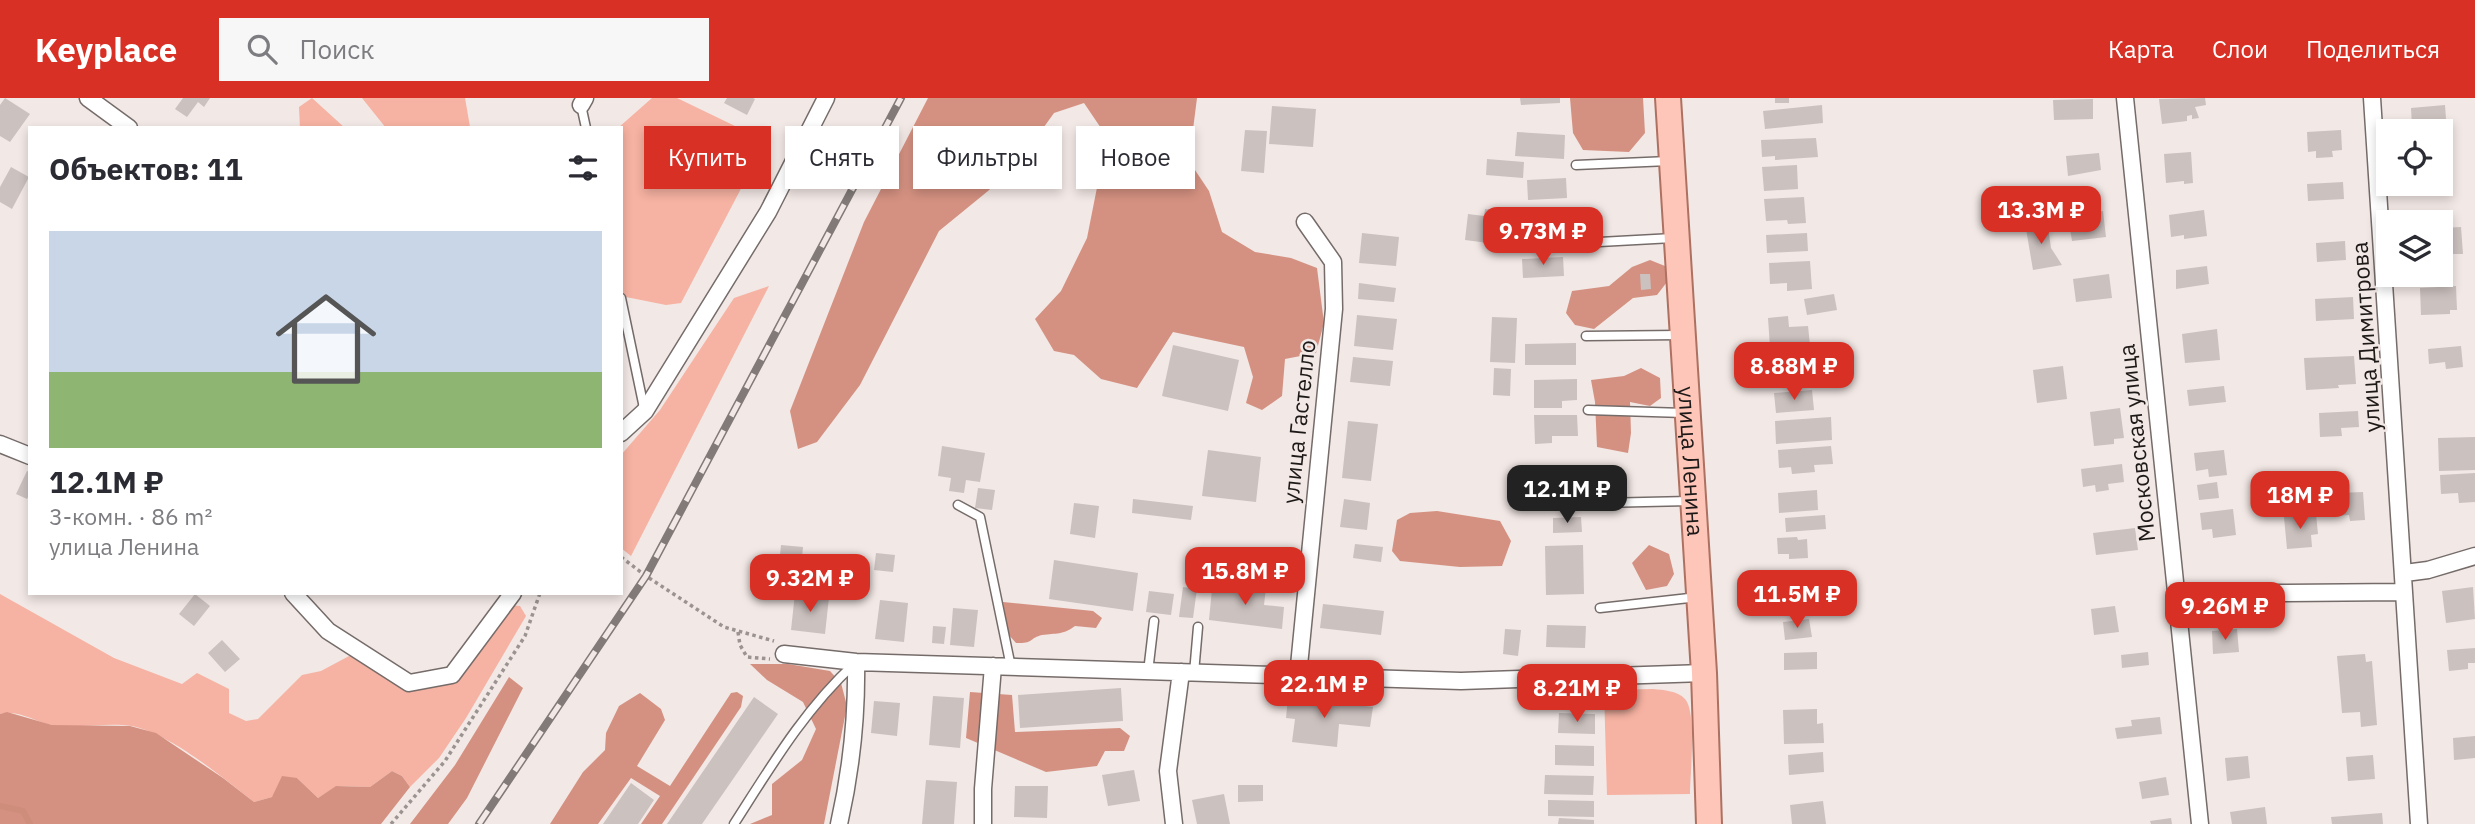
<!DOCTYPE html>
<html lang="ru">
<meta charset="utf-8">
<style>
:root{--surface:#fff;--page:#f7f7f7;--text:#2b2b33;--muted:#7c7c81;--accent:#d93025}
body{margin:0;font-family:"IBM Plex Sans",sans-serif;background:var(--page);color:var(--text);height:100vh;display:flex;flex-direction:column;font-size:26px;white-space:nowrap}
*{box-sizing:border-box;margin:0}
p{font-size:23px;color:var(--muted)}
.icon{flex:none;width:38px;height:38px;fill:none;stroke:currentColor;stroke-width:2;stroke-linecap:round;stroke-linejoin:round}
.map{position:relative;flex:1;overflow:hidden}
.side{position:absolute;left:28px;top:28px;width:595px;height:469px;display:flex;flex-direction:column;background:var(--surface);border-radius:0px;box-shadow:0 4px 10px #0003}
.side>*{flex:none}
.banner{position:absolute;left:644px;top:28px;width:665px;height:63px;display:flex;gap:14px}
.tools{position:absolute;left:2376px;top:21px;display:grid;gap:14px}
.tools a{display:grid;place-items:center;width:77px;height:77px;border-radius:0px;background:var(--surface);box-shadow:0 4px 10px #0003;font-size:35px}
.price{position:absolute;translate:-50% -60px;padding:0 16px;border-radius:14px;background:var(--accent);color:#fff;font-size:23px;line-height:46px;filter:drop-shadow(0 2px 4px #0008)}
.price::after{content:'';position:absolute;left:50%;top:42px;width:21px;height:16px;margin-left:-10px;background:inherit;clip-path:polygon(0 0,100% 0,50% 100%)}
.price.current{background:#222;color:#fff}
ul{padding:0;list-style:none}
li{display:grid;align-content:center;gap:14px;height:371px;padding:0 21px}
li span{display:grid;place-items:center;height:217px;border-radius:0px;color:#555}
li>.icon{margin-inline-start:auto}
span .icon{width:126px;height:126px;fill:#fffc;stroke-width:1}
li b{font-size:30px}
h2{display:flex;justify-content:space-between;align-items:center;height:84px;padding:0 21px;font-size:30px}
.tag{padding:0 24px;border-radius:0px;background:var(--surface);box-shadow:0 4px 10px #0003;font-size:24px;line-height:63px}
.tag.current{background:var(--accent);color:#fff}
header{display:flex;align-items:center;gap:42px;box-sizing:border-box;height:98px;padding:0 35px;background:var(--accent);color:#fff}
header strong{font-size:33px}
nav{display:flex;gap:38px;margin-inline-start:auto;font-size:24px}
.search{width:490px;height:63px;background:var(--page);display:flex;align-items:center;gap:18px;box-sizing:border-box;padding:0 24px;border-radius:0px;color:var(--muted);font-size:26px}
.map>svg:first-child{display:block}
.green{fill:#f6b2a2}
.forest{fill:#d49181}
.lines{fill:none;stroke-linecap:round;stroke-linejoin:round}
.stream{stroke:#ce8c7b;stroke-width:6}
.building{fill:#cbc1bf}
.lane-casing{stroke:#756c6a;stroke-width:11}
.street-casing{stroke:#756c6a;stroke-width:19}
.primary-casing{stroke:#ae7161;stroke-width:28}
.path{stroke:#9a9390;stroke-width:3.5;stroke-dasharray:3.5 3.5;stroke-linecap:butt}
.lane{stroke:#fff;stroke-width:8}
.street{stroke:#fff;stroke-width:16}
.primary{stroke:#fdc6b8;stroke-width:24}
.rail-casing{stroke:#817a78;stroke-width:8}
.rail{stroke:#f2e8e5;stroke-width:5;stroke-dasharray:16;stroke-linecap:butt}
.labels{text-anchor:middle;stroke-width:5;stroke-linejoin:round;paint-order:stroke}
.street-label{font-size:23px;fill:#1d1918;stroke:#f2e8e5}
</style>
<header>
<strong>Keyplace</strong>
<div class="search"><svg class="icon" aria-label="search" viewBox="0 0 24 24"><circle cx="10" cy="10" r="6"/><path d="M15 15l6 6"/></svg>Поиск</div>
<nav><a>Карта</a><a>Слои</a><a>Поделиться</a></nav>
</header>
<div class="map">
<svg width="2475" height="726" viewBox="0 0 2475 726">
<rect width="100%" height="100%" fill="#f2e8e5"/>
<!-- green -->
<path class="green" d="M312 0 345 30H300L299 9Z
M362 0H465L470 29 386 30Z
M652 0H677L766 43 681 205 666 207 621 198V30H618Z
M769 188 631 458 621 450V357L660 312 734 200Z
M0 496 114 560 182 586 197 575 229 591V615L246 623 258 621 302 577 321 573 351 557 414 593 453 582 509 507 520 508 526 518 466 620 439 660 410 689 402 678 392 673 370 689 337 688 318 700 297 680 272 699 254 704C222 679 171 636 132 628 106 624 78 631 52 627 35 624 17 611 0 616Z
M1653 591C1664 592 1678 593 1685 601 1697 614 1690 677 1690 696L1607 697 1604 592Z"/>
<!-- forest -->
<path class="forest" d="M928 0H1197L1189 63 1209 93 1222 134 1255 154 1291 160 1317 170 1324 225 1316 255 1285 261 1282 298 1262 312 1246 305 1253 279 1244 249 1173 234 1137 290 1101 281 1074 257 1054 253 1035 221 1061 193 1087 140 1107 39 1084 5 1054 15 1021 61 988 93 939 133 860 287 817 344 798 351 790 313 864 124Z
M1570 0H1643L1645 35 1629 54 1583 52 1573 35Z
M1650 162 1665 168 1667 184 1657 197 1633 200 1594 231 1575 227 1566 215 1572 193 1609 188 1632 169Z
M1641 270 1660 280 1661 300 1650 308 1630 304 1631 335 1628 355 1597 349 1595 304 1591 282 1624 278Z
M1437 413 1500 423 1511 443 1502 468 1460 469 1400 463 1392 453 1397 422 1410 415Z
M1649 447 1669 456 1674 476 1667 488 1646 492 1632 465Z
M1003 504 1093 513 1102 520 1096 530 1075 528C1063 537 1056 535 1042 537 1029 540 1034 546 1016 545L1008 536Z
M750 566H788L830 573 841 585 847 608 824 726H750L772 717V686L802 662 816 631 803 604 767 582Z
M509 579 523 590 467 700 448 726H410L455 667Z
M737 594 743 598 741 609 662 726H641L660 698 631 680 598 726H550L583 674 605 652 606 635 619 608 640 595 661 611 665 622 637 668 670 688 731 595Z
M970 594 1012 597 1015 634 1120 630 1130 638 1124 653H1105L1097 668 1046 674 966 640Z
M7 614 52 627 130 628 156 635 223 680 254 704 272 699 282 678 297 680 318 700 336 688 370 689 392 673 402 678 410 689 381 726H0V616Z"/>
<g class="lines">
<!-- stream -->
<path class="stream" d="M0 708 23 713 30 726"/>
</g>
<!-- building -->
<path class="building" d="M5 0 30 16 10 44 0 38V7Z
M183 0H210L204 9 198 4 187 19 175 11Z
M727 0H753L755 1 747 17 724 5Z
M1520 0H1560V5L1521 7Z
M1775 0H1789V5H1775Z
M2205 0 2206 7 2195 9 2199 20 2192 21V17L2187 18V23L2162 26 2159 1Z
M2093 1V21L2054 22 2053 2Z
M1822 7 1823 25 1765 31 1763 13Z
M2445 7 2447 35 2428 33 2427 27 2412 28 2411 10Z
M1272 8 1316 11 1313 49 1269 46Z
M1245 32 1267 33 1264 75 1241 73Z
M2341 32 2342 52 2332 53 2333 59 2316 60V53L2308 54 2307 34Z
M1517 34 1565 37 1564 61 1515 58Z
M1816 40 1818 59 1775 62V58L1762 59 1761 42Z
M2191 54 2193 85 2184 86V83L2166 85 2164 56Z
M2099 55 2101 72 2068 78 2066 58Z
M1487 61 1524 64 1523 80 1486 77Z
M1797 67 1798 91 1764 93 1762 69Z
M2451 67 2452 91 2434 92V86H2441V68Z
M11 69 29 79 12 111 0 104V89Z
M1566 80 1567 100 1528 102 1527 82Z
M2343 84 2344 101 2308 103 2307 86Z
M1804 99 1806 125 1788 126 1787 122 1766 123 1764 101Z
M1569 109 1570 128 1528 131 1527 111Z
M1485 111 1515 115 1511 148 1465 142 1468 116 1484 118Z
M2204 112 2207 138 2184 141V137L2171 139 2169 117Z
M2103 113 2106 139 2072 143 2068 118Z
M2047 122 2051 150 2062 167 2033 172 2025 125Z
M2461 129 2463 156H2447V161H2441V130Z
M1362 135 1399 139 1396 168 1359 165Z
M1807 135 1808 153 1767 155 1766 137Z
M2345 143 2346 162 2317 164 2316 145Z
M1563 159 1564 178 1523 180 1522 161Z
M1810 163 1812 191 1787 193V185L1770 186 1769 165Z
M2207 168 2209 186 2176 191V172Z
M1640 176H1650L1651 191 1641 192Z
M2109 176 2112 200 2076 204 2073 181Z
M1359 185 1396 190 1394 204 1358 201Z
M2456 188 2457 212H2450V216L2421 217 2420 190Z
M1834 196 1837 212 1807 217 1804 201Z
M2353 199 2354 221 2316 223 2315 201Z
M1357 217 1397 221 1393 252 1354 248Z
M1788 218 1789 229 1808 228 1810 247 1770 249 1768 220Z
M1492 219 1517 220 1515 265 1490 264Z
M2217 231 2220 262 2185 265 2182 236Z
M1576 245V267H1525V246Z
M1173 247 1239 262 1228 313 1162 298Z
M2461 248 2463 269 2446 271 2445 264 2429 266 2428 251Z
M2354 258 2356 286 2338 287 2339 290 2306 292 2304 260Z
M1353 259 1393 263 1390 288 1350 284Z
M2063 268 2067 301 2037 305 2033 272Z
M1494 270 1511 271 1510 298 1493 297Z
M1577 281V302L1562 303V310H1534V282Z
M2224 288 2226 304 2189 308 2187 292Z
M1812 292 1814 312 1776 315 1774 295Z
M2120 310 2124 340 2114 341V346L2094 348 2090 314Z
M2358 313 2359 329 2341 330 2342 338 2320 339 2319 315Z
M1534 317H1577L1578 338H1552V345L1535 346Z
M1831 319 1832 342 1776 346 1775 323Z
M1348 323 1378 326 1371 383 1342 380Z
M2475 339V372L2439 373 2438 340Z
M942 348 985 355 980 384 966 382 964 395 949 393 951 380 938 378Z
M1831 348 1833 366 1814 367 1815 374 1792 376 1791 369 1779 370 1778 352Z
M1208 352 1261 359 1256 404 1202 398Z
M2224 352 2227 377 2209 379 2208 371 2196 373 2194 355Z
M2122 366 2124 384 2108 386 2109 392 2096 394 2095 387 2083 389 2081 371Z
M1577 369 1578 391H1552V399L1526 400 1525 370Z
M27 373 30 374V395L27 401 16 396Z
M2475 375V404L2459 405 2458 395 2441 396 2440 377Z
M2217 384 2219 400 2199 402 2197 387Z
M978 390 995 392 992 412 975 410Z
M1817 392 1818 412 1779 415 1778 395Z
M2363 394 2365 422 2350 423 2349 417 2333 418 2332 410 2339 409 2338 395Z
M1133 401 1193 408 1191 422 1132 415Z
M1344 401 1370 405 1367 432 1340 429Z
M1074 405 1099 408 1095 440 1070 436Z
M2233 411 2236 437 2213 440 2212 431 2202 432 2200 415Z
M2316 416 2318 436 2311 437 2312 449 2287 451 2284 419Z
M1825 417 1826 431 1786 434 1785 420Z
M1581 419 1582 434 1553 435V420Z
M2135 430 2138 452 2096 457 2093 435Z
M1797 439 1798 442 1807 441 1808 460 1789 461V456H1778L1777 440Z
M1355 446 1383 449 1381 464 1353 460Z
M781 447 803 449 801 469 779 467Z
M1583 447 1584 496 1546 497 1545 448Z
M876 455 895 457 893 474 874 472Z
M1054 462 1138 475 1133 513 1049 501Z
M1823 474 1826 493 1784 498 1781 479Z
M1227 484 1266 489 1264 507 1284 509 1282 531 1209 522 1212 491 1226 493Z
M1183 489 1197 491 1193 520 1179 519Z
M2473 489 2475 521 2446 525 2442 493Z
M1149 493 1174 496 1171 517 1146 514Z
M795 495 829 499 825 536 791 532Z
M195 496 210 508 194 528 179 516Z
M880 502 908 505 904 544 875 541Z
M1323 506 1384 513 1381 537 1320 530Z
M2115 508 2119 534 2094 537 2091 511Z
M953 510 978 512 974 549 950 547Z
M1809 521 1812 539 1785 542 1783 524Z
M1547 527 1586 528 1585 550 1546 549Z
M933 528 946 529 944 546 932 545Z
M1505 531 1521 532 1518 558 1503 556Z
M2237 531 2239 554 2213 556 2212 533Z
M222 542 240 561 225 574 208 555Z
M2475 550V565H2468V571L2449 573 2447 552Z
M1817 554V571L1784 572V555Z
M2148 554 2149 567 2122 570 2121 557Z
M2365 556 2366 564 2372 563 2377 627 2361 629 2360 614 2342 615 2337 558Z
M1121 590 1123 623 1020 630 1018 597Z
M933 598 964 600 960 650 929 647Z
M754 599 778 616 702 726H667Z
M1288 599 1373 609 1370 629 1339 626 1337 649 1292 644 1295 621 1286 620Z
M874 603 900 605 897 638 871 635Z
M1817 611V626L1823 625 1824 645 1784 646 1783 612Z
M1559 615 1595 616V636L1558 635Z
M2160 619 2162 636 2117 641 2115 630 2132 628 2131 622Z
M2475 638V660L2454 662 2453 640Z
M1555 647 1594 648V668L1555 667Z
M1823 654 1824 674 1789 677 1788 657Z
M2373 657 2375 681 2348 683 2346 659Z
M2248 658 2250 680 2227 683 2225 660Z
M1134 672 1140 703 1108 708 1102 677Z
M1545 677 1594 678 1593 697 1544 696Z
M2166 679 2169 697 2142 701 2139 684Z
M926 682 957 684 954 726H922Z
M631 685 654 702 638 726H603Z
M1238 687H1263V703L1238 704Z
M1015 688H1048L1047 720 1014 719Z
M1224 696 1230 726H1197L1192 702Z
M1548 702 1594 703V719L1548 718Z
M1823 703 1826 726H1792L1790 707Z
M2265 709 2267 726H2232L2230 714Z
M2382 715 2383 726H2332L2331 719Z
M1559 720 1594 722V726H1558Z
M2171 720 2172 726H2151L2150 723Z"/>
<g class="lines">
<defs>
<path id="lane" d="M581 7 586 30
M1576 67 1669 63
M1544 147 1673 140
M621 200 644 310
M1586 238 1679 237
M1588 312 1684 315
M1599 405 1690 403
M958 407 980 419 1011 569
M1600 510 1698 499
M1148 574 1154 523
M1194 575 1198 529
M734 726C770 670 804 612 854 566"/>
<path id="street" d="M88 0 129 30
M2125 0 2200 726
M2372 0 2419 726
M581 7 585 0
M621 335 645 313 768 114 826 0
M0 346 30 358
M2405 475 2428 472 2475 458
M293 495 328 533 409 585 452 577 513 495
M2177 513 2274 495 2403 494
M784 556 856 564 1461 583 1704 575
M1298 578 1334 211 1333 164 1305 124
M839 726C851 673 857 619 856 564
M983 726V691L993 568
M1174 726 1168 673 1181 574"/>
<g id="primary">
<path id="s1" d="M1668 0 1704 575 1709 726"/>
</g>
</defs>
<!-- lane casing -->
<use href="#lane" class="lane-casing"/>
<!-- street casing -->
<use href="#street" class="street-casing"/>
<!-- primary casing -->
<use href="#primary" class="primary-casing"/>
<!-- path -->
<path class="path" d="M621 459 646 478 724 529 774 543
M738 534 740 547 747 559 770 561
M391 726 445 663 525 538 540 495"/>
<!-- lane -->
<use href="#lane" class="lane"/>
<!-- street -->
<use href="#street" class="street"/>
<!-- primary -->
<use href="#primary" class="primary"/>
<defs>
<path id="rail" d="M479 726 646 478 901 0"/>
</defs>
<!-- rail casing -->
<use href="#rail" class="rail-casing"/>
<!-- rail -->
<use href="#rail" class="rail"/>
</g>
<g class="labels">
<!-- street labels -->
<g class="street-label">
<text transform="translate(2366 239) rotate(-94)" y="8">улица Димитрова</text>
<text transform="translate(1299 324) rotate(-84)" y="8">улица Гастелло</text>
<text transform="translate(2137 345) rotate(-96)" y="8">Московская улица</text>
<text dy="8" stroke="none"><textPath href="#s1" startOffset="364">улица Ленина</textPath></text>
</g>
</g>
</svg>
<div class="tools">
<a><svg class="icon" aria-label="locate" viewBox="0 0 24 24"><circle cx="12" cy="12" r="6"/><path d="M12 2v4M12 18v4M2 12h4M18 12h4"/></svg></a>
<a><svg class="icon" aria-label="layers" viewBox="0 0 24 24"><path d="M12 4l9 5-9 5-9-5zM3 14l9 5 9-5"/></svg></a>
</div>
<b class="price" style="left:2041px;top:148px">13.3M ₽</b>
<b class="price" style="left:1543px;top:169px">9.73M ₽</b>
<b class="price" style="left:1794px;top:304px">8.88M ₽</b>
<b class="price current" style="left:1567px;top:427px">12.1M ₽</b>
<b class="price" style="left:2300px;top:433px">18M ₽</b>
<b class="price" style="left:1245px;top:509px">15.8M ₽</b>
<b class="price" style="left:810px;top:516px">9.32M ₽</b>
<b class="price" style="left:1797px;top:532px">11.5M ₽</b>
<b class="price" style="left:2225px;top:544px">9.26M ₽</b>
<b class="price" style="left:1324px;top:622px">22.1M ₽</b>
<b class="price" style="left:1577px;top:626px">8.21M ₽</b>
<div class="banner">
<a class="tag current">Купить</a>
<a class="tag">Снять</a>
<a class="tag">Фильтры</a>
<a class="tag">Новое</a>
</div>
<section class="side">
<h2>Объектов: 11<svg class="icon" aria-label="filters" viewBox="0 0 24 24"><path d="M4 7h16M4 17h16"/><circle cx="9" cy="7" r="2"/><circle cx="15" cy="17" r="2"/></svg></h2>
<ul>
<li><span style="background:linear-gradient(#c9d6e8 65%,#8fb573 0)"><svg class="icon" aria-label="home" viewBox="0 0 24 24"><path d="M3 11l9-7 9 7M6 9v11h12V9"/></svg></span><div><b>12.1M ₽</b><p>3-комн. · 86 m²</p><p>улица Ленина</p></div></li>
</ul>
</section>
</div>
